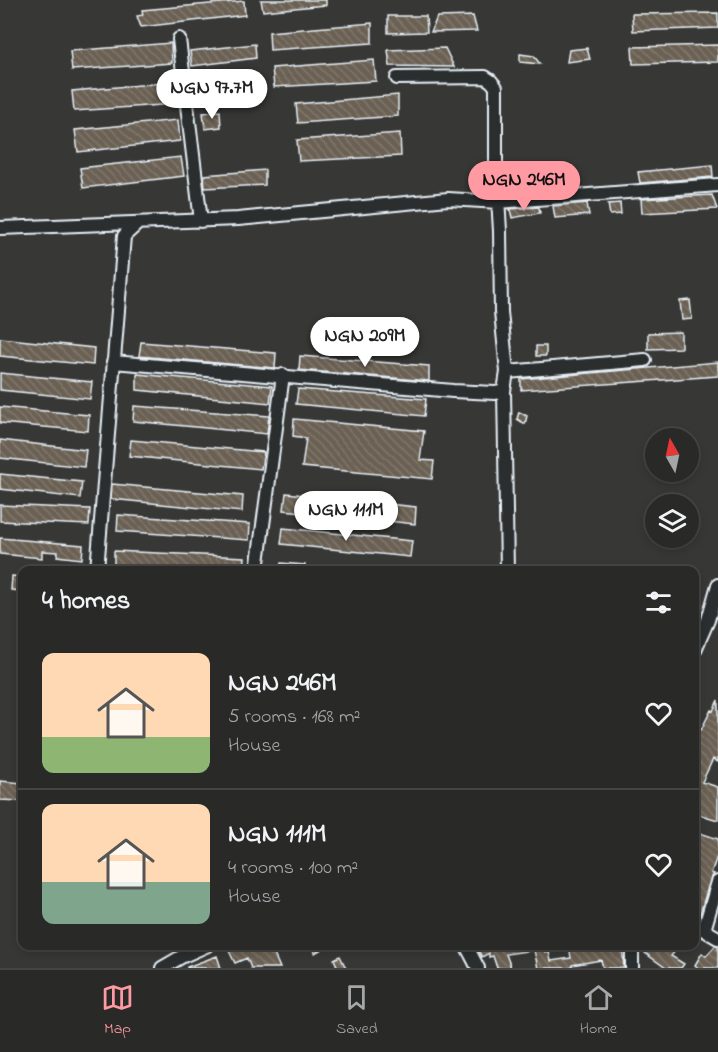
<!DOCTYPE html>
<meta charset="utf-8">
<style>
:root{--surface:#292928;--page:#313130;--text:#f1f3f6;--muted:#a5a6a8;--line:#454545;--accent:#ff9aa2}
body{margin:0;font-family:"Indie Flower",sans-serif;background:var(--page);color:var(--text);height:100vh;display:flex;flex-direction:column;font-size:22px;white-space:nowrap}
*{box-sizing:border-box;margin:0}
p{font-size:20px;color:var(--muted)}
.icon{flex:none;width:33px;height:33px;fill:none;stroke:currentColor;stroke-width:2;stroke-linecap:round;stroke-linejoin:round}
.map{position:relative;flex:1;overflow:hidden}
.panel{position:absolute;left:18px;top:566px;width:681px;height:384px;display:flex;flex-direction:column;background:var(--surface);border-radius:12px;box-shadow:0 3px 9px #0003,0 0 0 2px var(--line)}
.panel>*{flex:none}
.needle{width:39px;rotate:351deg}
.controls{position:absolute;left:645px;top:428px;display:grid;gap:12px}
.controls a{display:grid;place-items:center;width:54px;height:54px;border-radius:50%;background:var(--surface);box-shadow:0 3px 9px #0003,0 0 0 2px var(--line);font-size:30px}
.price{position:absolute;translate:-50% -51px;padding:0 14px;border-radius:21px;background:#fff;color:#222;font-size:20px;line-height:39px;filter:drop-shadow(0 2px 3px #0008)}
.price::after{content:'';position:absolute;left:50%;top:36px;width:18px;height:14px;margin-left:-9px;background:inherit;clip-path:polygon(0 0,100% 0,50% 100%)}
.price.on{background:var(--accent);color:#111}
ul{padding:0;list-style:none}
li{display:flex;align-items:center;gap:18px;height:150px;padding:0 24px}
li+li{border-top:2px solid var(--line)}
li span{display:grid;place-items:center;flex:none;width:168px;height:120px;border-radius:12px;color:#555}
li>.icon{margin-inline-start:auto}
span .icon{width:72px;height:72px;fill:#fffc;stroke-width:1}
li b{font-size:26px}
h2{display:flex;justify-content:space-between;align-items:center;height:72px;padding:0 24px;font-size:26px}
.tabs{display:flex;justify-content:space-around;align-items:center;height:84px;border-top:2px solid var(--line);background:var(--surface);font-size:16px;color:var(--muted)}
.tabs a{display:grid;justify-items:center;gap:3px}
.tabs .on{color:var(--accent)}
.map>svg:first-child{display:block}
.building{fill:url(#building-back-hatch);stroke:#e8f1f8;stroke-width:1.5}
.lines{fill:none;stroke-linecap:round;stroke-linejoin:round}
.minor-casing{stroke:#e8f1f8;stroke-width:16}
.minor{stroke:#2a2d2e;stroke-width:12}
</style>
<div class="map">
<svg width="718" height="968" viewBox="0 0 718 968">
<defs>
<pattern id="building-back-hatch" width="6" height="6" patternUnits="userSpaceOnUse" patternTransform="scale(1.5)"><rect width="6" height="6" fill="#6b6052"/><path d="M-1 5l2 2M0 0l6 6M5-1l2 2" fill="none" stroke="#80776c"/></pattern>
</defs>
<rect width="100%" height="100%" fill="#373735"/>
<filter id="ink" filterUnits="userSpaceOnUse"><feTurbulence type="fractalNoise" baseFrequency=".0167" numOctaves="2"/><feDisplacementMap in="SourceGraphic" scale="12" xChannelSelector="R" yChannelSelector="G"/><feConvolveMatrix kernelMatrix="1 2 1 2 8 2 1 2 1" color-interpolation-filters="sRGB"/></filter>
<g filter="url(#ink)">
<!-- building -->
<path class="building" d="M261 0H326V5L263 11Z
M244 1 245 15 141 27 137 16 143 15 142 10Z
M718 13V28L633 31 632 14Z
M388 16H426L427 32 388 33Z
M473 16 477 31 431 32 437 17Z
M372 23V43L270 50 269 32Z
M171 43 172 63 72 70 70 51Z
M255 44 256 58 192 66 190 51Z
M718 45V62L633 64 632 47Z
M445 48 454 67 390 66 388 50Z
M587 48 590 59 567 62 569 50Z
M520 54 534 56 540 64 520 62Z
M374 60 376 81 274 87 272 68Z
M174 82 176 104 74 111 72 91Z
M398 95V116L298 123 296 104Z
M220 111 221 127 205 129 203 113Z
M178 120 180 141 78 152 75 130Z
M400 133 401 156 299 161 297 140Z
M181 157 184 176 83 188 80 168Z
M712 165 713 177 640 183 638 172Z
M265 170V185L205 188 204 175Z
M544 180 545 189 530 191 529 182Z
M712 195 717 209 642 213 641 199Z
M587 203 589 215 555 218 553 206Z
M620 203 621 214 610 215 608 204Z
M539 207 540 213 512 218 510 209Z
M690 300 692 319 682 320 680 301Z
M681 332V348L648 349V333Z
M0 338 94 348 93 365 0 356Z
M141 342 276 353 275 368 139 356Z
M536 346H546V356H536Z
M300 356 429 366V381L299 370Z
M718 362V376L521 390V379Z
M0 373 92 382 90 399 0 390Z
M137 374 272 386 270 403 137 390Z
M298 389 426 399 424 416 296 404Z
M134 406 269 416 267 434 133 421Z
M0 407 89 415 88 431 0 423Z
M519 412 527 416 525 424 517 419Z
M294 419 424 431 420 460 434 461 432 479 302 467 306 438 293 436Z
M0 440 86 450 84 467 0 458Z
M131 440 264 452 261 469 129 456Z
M0 474 82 482 80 498 0 489Z
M112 484 243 496 242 512 111 499Z
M286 493 416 507 415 524 284 510Z
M0 505 90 509 89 525 0 521Z
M118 515 250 524 249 540 117 531Z
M283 528 412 541 410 557 281 544Z
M0 538 83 545 82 559 57 556 58 552 42 551V558L0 554Z
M114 551 245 557 244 570 114 567Z
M281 563 305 565V570H280Z
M12 576 22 577V591L11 590Z
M718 700V762L713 759 702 782 718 787V820L694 813V734L697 728 701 730 711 710 713 711Z
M0 781 22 783V801L0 800Z
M694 831 718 839V854L711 873 714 874 710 880 700 914 694 912Z
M243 945H270L280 968H251L247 958 235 963 229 951Z
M310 945H329L315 953Z
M475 945H544L545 953 549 952 551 961 571 958 569 945H622L624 968H603L601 960 572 965V968H538L534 950 506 954 511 968H497L493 956 489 957V953L482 957Z
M647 945H680L671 956 684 964 681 968H666L645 953 644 950Z
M715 946H718V968H698L695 965 702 953 706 956Z
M217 956 221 968H187V967Z
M340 956 346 968H338L334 959Z"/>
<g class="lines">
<defs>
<path id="minor" d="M179 39 201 221
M0 228 238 219 448 199 499 202 718 185
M113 362 453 391 495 393 504 391 507 372 501 312 500 231 496 165V87L491 81 485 77 397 78
M507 372 645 360
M504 391 507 570
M97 570 124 236 137 224
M257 570 283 375
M694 652 708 620 718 585
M694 924 718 938
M704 930 718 882
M466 945 478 968
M632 945V968
M162 968 181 957 208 945"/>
</defs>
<!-- minor casing -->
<use href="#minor" class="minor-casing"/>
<!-- minor -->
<use href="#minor" class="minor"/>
</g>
</g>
</svg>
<div class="controls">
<a><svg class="needle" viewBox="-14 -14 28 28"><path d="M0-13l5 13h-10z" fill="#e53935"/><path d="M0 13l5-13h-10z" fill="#a5a6a8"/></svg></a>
<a><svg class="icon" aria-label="layers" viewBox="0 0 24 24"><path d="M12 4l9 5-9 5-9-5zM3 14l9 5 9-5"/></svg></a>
</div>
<b class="price" style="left:212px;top:120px">NGN 97.7M</b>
<b class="price on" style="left:524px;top:212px">NGN 246M</b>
<b class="price" style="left:365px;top:368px">NGN 209M</b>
<b class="price" style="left:346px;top:542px">NGN 111M</b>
<section class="panel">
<h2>4 homes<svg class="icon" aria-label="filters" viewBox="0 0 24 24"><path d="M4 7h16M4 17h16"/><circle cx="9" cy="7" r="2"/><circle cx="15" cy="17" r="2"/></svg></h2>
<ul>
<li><span style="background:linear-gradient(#ffd9b3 70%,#8fb573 0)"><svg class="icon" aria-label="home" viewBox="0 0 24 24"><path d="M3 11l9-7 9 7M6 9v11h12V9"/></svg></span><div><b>NGN 246M</b><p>5 rooms · 168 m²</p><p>House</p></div><svg class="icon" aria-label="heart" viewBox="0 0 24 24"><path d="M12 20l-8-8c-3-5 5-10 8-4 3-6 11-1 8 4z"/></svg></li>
<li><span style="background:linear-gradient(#ffd9b3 65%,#7fa58c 0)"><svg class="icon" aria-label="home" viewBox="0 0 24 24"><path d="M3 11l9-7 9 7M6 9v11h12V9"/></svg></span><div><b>NGN 111M</b><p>4 rooms · 100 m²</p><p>House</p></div><svg class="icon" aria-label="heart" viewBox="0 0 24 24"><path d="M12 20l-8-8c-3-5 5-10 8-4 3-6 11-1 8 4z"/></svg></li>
</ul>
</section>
</div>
<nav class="tabs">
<a class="on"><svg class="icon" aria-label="map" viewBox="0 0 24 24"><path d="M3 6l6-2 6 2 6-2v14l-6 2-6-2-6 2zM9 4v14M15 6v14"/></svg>Map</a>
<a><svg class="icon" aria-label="saved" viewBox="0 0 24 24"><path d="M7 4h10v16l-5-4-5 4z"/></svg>Saved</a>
<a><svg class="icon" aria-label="home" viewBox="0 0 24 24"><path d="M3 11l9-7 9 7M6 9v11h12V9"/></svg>Home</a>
</nav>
